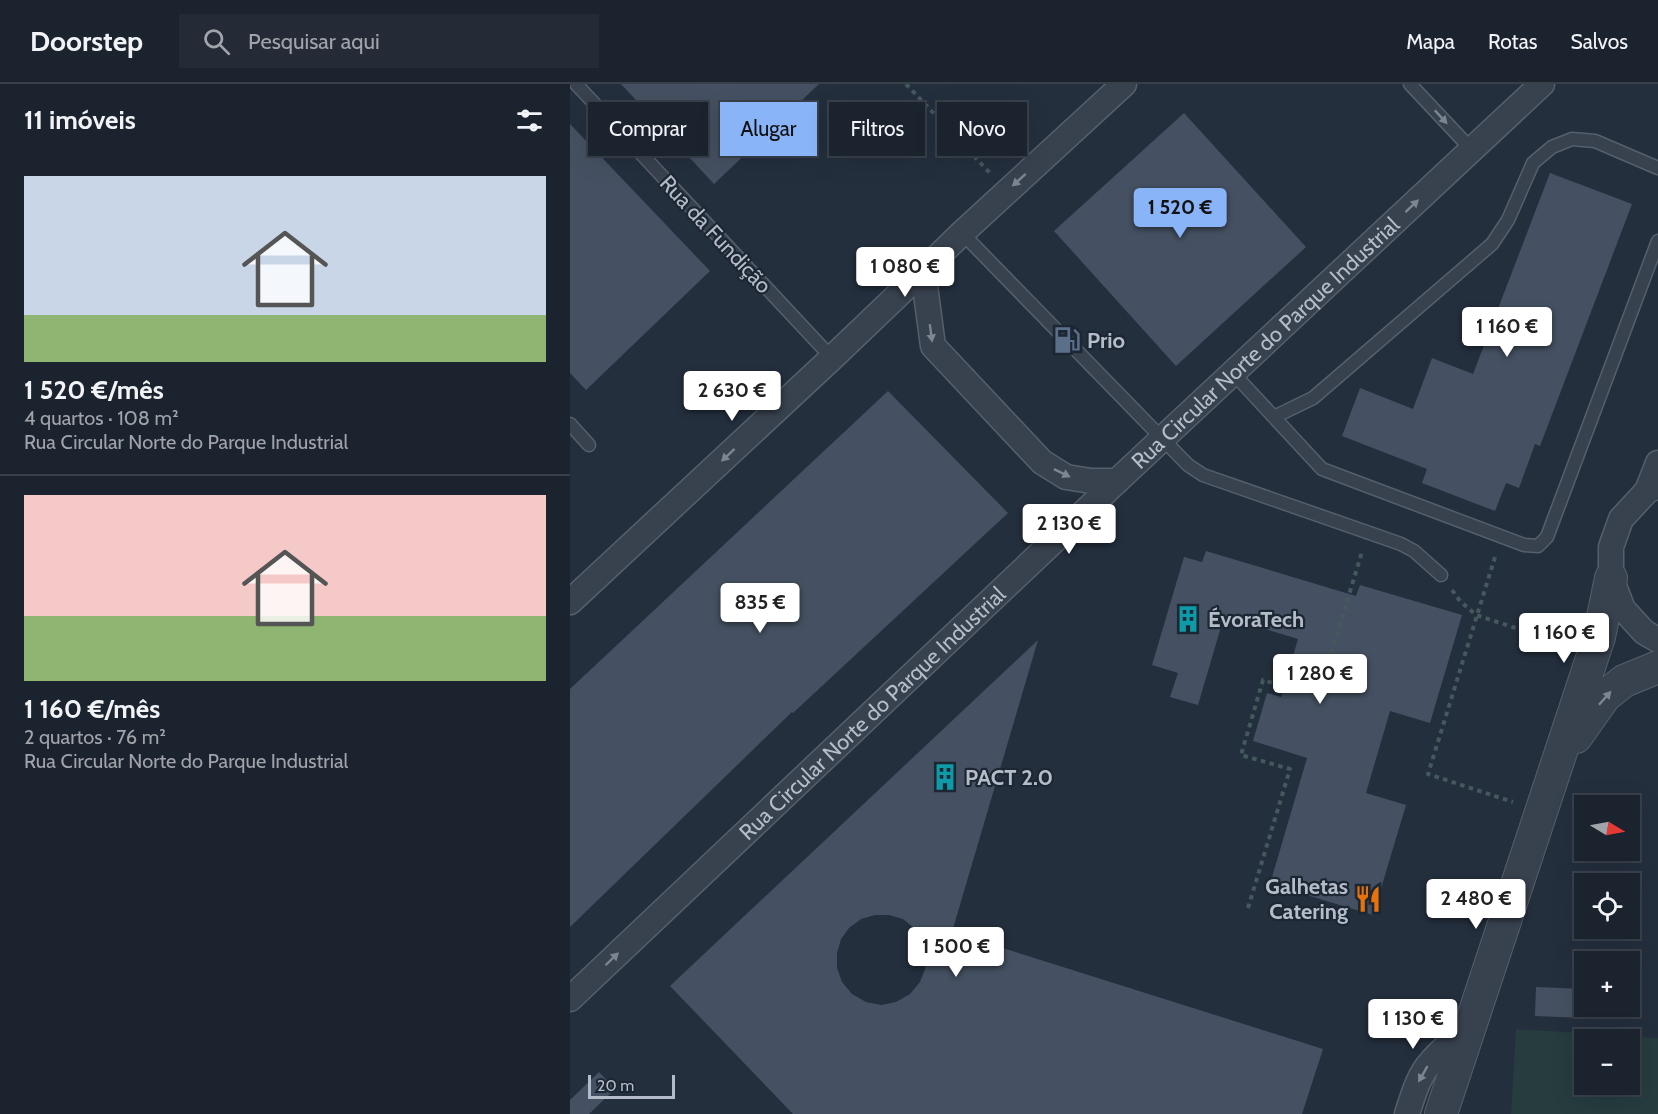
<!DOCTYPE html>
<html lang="pt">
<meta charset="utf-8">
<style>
:root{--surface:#1b232e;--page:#242b36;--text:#f1f3f6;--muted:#a0a4aa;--line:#39404a;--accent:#8ab4f8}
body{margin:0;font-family:Cabin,sans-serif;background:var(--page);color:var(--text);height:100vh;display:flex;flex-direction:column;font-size:22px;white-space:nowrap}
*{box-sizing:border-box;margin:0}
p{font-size:20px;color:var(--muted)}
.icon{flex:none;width:33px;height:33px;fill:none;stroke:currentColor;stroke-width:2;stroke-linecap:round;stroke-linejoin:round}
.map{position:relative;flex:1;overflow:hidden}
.side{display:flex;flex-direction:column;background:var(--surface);width:570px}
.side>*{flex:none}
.top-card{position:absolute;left:18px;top:18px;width:570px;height:54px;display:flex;gap:12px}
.needle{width:39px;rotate:100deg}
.fabs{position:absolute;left:1004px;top:711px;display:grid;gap:12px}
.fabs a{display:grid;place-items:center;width:66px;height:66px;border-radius:0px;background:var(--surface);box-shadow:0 6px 24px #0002,0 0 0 2px var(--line);font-size:30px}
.scale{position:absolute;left:18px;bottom:15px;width:87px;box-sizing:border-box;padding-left:6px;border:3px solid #b4bcc9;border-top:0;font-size:16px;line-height:21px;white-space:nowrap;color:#b4bcc9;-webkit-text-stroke:4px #1d2633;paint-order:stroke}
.price{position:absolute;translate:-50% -51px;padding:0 14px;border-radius:6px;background:#fff;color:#222;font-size:20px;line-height:39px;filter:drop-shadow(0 2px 3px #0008)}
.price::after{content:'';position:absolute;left:50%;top:36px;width:18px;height:14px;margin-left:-9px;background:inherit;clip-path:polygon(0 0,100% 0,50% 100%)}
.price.selected{background:var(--accent);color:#111}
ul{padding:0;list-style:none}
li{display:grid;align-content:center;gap:12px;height:318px;padding:0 24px}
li+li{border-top:2px solid var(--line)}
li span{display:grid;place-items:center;height:186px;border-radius:0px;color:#555}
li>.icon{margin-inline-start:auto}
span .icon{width:108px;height:108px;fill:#fffc;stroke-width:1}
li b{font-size:26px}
h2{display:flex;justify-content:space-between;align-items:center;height:72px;padding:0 24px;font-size:26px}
.pill{padding:0 21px;border-radius:0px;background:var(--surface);box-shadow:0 6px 24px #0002,0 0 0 2px var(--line);font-size:21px;line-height:54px}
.pill.selected{background:var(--accent);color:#111}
header{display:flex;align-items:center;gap:36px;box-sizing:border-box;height:84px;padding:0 30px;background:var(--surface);border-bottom:2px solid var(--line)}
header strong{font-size:28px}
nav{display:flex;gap:33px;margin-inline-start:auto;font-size:21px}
.search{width:420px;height:54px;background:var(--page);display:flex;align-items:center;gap:15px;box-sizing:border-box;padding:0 21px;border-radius:0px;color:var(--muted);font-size:22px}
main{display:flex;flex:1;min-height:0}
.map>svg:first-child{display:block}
.green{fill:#263c3f;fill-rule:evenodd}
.building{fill:#455162;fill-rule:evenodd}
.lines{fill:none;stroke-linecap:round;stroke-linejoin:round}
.service-casing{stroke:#565f6c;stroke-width:15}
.minor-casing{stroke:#565f6c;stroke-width:27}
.tertiary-casing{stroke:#565f6c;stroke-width:34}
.path{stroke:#44595c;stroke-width:4;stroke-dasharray:4.5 4.5;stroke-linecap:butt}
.service{stroke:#38414e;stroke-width:12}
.minor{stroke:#38414e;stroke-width:24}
.tertiary{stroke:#38414e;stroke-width:32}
.oneway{fill:#7c8592}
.labels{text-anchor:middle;stroke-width:4.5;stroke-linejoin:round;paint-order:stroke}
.street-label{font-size:22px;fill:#b4bcc9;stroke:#1d2633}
.poi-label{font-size:22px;font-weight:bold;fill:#b4bcc9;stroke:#1d2633;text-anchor:start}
</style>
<header>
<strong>Doorstep</strong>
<div class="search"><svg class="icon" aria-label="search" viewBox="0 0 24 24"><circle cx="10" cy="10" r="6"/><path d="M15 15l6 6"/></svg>Pesquisar aqui</div>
<nav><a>Mapa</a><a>Rotas</a><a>Salvos</a></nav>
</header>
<main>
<section class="side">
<h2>11 imóveis<svg class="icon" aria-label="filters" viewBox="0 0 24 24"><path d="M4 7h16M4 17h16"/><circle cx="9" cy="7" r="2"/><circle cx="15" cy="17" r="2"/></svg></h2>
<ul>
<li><span style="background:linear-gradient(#c9d6e8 75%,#8fb573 0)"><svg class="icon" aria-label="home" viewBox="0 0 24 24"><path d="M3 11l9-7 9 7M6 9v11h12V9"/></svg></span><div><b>1 520 €/mês</b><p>4 quartos · 108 m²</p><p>Rua Circular Norte do Parque Industrial</p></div></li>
<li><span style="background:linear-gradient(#f6c9c9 65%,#8fb573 0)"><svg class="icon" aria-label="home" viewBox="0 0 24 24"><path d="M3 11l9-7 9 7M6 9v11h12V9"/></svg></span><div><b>1 160 €/mês</b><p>2 quartos · 76 m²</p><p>Rua Circular Norte do Parque Industrial</p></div></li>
</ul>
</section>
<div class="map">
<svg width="1088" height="1030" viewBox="0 0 1088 1030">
<rect width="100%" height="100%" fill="#242f3e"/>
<!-- green -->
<path class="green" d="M946 945 1088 954V1030H941ZM1014 956H1059V1000H1014Z"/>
<!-- building -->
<path class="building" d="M51 0H249L144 100Z
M614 29 736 163 606 282 484 147Z
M0 40 140 187 16 306 0 289Z
M980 89 1062 120 970 362 965 360 949 404 936 399 925 427 852 399 857 385 772 352 790 304 843 325 862 274 903 290Z
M318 307 438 429 223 629 222 628 0 843V605Z
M636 467 786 512 790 501 892 531 860 639 820 627 796 709 836 721 803 831 700 800 737 674 683 657 697 609 711 613 728 555 662 535 660 538 653 536 628 621 600 613 608 589 582 581 614 473 632 478Z
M468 556 382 848 753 965 732 1030H223L100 902ZM305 831H319L333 835 344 844 352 856 356 870 355 885 350 898 340 910 326 918 311 921 296 918 282 910 272 898 267 884V869L271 855 279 844 291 835Z
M966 903 1014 905V934L965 932Z
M29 988 45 1005 19 1030H0V1016Z"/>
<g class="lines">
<defs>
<path id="service" d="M6 0 262 274
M840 0 902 66
M392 149 618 381 633 391 831 460 844 467 871 491
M663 289 752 385 954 461 968 462 977 453 1088 157
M704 333 743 314 922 160 938 136 963 79 982 63 1002 55 1025 57 1088 84
M0 340 19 361"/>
<g id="minor">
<path d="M547 397H521L496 393 472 378 363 262 353 187 392 149 554 0"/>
<path d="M1088 402 1077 407 1051 435 1041 463V494L1053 525 1074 548 1088 556"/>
<path d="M1077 407 1088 379"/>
<path d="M0 518 262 274 353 187"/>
<path id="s1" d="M0 915 547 397 972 0"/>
<path d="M837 1030C843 1012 848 992 861 978 872 964 888 955 898 940"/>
</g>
<path id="tertiary" d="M1006 653 1035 612 1054 597 1088 583
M871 1030 1029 553 1041 494"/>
</defs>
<!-- service casing -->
<use href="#service" class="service-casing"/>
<!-- minor casing -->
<use href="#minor" class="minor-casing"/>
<!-- tertiary casing -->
<use href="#tertiary" class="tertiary-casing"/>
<!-- path -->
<path class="path" d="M336 0 420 89
M925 473 858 690 943 718
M882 506 890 517 906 531 997 561
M678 824 720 685 671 671 693 596 748 613 792 468"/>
<!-- service -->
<use href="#service" class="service"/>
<!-- minor -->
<use href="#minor" class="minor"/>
<!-- tertiary -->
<use href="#tertiary" class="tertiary"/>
</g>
<!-- one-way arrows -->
<defs><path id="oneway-solid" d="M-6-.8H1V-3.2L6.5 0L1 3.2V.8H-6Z" transform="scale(1.5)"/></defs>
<g class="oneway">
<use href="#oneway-solid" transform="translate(871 33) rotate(47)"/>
<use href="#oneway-solid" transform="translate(449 96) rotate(138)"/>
<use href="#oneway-solid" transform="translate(842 122) rotate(-43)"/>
<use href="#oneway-solid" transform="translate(361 249) rotate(82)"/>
<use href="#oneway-solid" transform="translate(158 371) rotate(137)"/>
<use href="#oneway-solid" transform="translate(492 389) rotate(26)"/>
<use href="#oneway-solid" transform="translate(1035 614) rotate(-48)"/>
<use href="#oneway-solid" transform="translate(42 875) rotate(-44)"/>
<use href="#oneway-solid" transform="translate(853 990) rotate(120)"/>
</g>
<!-- icons -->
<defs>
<symbol id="fuel-bare" viewBox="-9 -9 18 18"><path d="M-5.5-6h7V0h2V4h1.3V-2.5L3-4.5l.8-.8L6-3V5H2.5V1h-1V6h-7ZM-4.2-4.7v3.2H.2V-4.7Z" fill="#5c6f8a" stroke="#1d2633" stroke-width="2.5" paint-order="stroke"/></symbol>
<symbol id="building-bare" viewBox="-9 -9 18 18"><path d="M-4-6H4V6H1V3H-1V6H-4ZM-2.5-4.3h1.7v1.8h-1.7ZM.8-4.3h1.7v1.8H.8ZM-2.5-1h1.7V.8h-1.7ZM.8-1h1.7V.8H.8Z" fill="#0f9aa8" stroke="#1d2633" stroke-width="2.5" paint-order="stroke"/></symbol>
<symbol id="restaurant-bare" viewBox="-9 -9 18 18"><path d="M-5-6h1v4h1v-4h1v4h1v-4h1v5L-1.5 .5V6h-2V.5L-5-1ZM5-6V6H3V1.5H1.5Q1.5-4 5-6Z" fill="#e8710a" stroke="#1d2633" stroke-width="2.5" paint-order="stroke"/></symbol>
</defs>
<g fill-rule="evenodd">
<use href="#fuel-bare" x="478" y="237" width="38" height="38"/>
<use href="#building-bare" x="599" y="516" width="38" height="38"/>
<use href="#building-bare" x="356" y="674" width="38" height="38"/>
<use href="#restaurant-bare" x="779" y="796" width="38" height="38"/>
</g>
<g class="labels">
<!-- street labels -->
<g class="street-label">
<text transform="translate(146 150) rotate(47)" y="8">Rua da Fundição</text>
<text dy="8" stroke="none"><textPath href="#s1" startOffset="956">Rua Circular Norte do Parque Industrial</textPath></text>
<text dy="8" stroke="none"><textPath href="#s1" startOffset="416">Rua Circular Norte do Parque Industrial</textPath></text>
</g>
<!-- poi labels -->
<g class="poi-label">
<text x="517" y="264">Prio</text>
<text x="638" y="543">ÉvoraTech</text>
<text x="395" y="701">PACT 2.0</text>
<text x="778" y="810" text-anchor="end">Galhetas<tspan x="778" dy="25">Catering</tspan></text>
</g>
</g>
</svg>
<div class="fabs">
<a><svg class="needle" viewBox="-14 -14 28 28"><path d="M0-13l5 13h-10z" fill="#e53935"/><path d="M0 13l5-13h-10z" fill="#a0a4aa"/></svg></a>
<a><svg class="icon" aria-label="locate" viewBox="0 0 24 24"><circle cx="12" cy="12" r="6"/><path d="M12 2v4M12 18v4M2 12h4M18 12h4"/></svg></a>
<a>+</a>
<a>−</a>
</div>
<div class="scale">20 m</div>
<b class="price selected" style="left:610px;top:155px">1 520 €</b>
<b class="price" style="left:335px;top:214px">1 080 €</b>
<b class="price" style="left:937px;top:274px">1 160 €</b>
<b class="price" style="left:162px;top:338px">2 630 €</b>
<b class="price" style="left:499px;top:471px">2 130 €</b>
<b class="price" style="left:190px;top:550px">835 €</b>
<b class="price" style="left:994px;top:580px">1 160 €</b>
<b class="price" style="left:750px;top:621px">1 280 €</b>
<b class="price" style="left:906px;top:846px">2 480 €</b>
<b class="price" style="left:386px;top:894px">1 500 €</b>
<b class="price" style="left:843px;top:966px">1 130 €</b>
<div class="top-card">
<a class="pill">Comprar</a>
<a class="pill selected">Alugar</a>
<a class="pill">Filtros</a>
<a class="pill">Novo</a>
</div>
</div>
</main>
